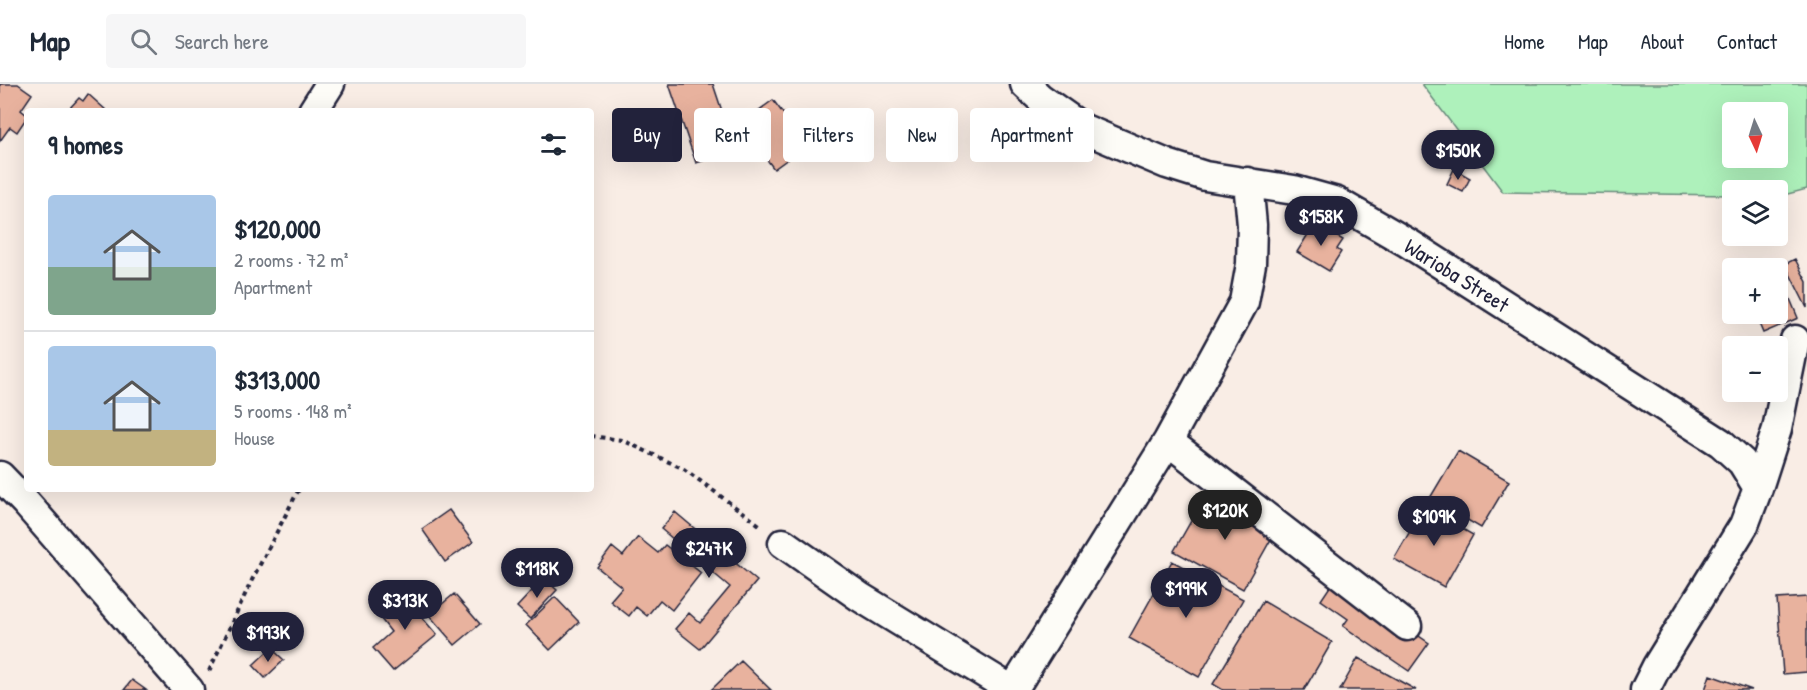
<!DOCTYPE html>
<meta charset="utf-8">
<style>
:root{--surface:#fff;--page:#f6f6f7;--text:#1f2937;--muted:#747a83;--line:#e0e1e3;--accent:#22223b}
body{margin:0;font-family:"Patrick Hand",sans-serif;background:var(--page);color:var(--text);height:100vh;display:flex;flex-direction:column;font-size:22px;white-space:nowrap}
*{box-sizing:border-box;margin:0}
p{font-size:20px;color:var(--muted)}
.icon{flex:none;width:33px;height:33px;fill:none;stroke:currentColor;stroke-width:2;stroke-linecap:round;stroke-linejoin:round}
.map{position:relative;flex:1;overflow:hidden}
.details{position:absolute;left:24px;top:24px;width:570px;height:384px;display:flex;flex-direction:column;background:var(--surface);border-radius:6px;box-shadow:0 6px 24px #0002}
.details>*{flex:none}
.top-card{position:absolute;left:612px;top:24px;width:570px;height:54px;display:flex;gap:12px}
.needle{width:39px;rotate:176deg}
.tools{position:absolute;left:1722px;top:18px;display:grid;gap:12px}
.tools a{display:grid;place-items:center;width:66px;height:66px;border-radius:6px;background:var(--surface);box-shadow:0 6px 24px #0002;font-size:30px}
.price{position:absolute;translate:-50% -51px;padding:0 14px;border-radius:21px;background:var(--accent);color:#fff;font-size:20px;line-height:39px;filter:drop-shadow(0 2px 3px #0008)}
.price::after{content:'';position:absolute;left:50%;top:36px;width:18px;height:14px;margin-left:-9px;background:inherit;clip-path:polygon(0 0,100% 0,50% 100%)}
.price.active{background:#222;color:#fff}
ul{padding:0;list-style:none}
li{display:flex;align-items:center;gap:18px;height:150px;padding:0 24px}
li+li{border-top:2px solid var(--line)}
li span{display:grid;place-items:center;flex:none;width:168px;height:120px;border-radius:6px;color:#555}
li>.icon{margin-inline-start:auto}
span .icon{width:72px;height:72px;fill:#fffc;stroke-width:1}
li b{font-size:26px}
h2{display:flex;justify-content:space-between;align-items:center;height:72px;padding:0 24px;font-size:26px}
.chip{padding:0 21px;border-radius:6px;background:var(--surface);box-shadow:0 6px 24px #0002;font-size:21px;line-height:54px}
.chip.active{background:var(--accent);color:#fff}
header{display:flex;align-items:center;gap:36px;box-sizing:border-box;height:84px;padding:0 30px;background:var(--surface);border-bottom:2px solid var(--line)}
header strong{font-size:28px}
nav{display:flex;gap:33px;margin-inline-start:auto;font-size:21px}
.search{width:420px;height:54px;background:var(--page);display:flex;align-items:center;gap:15px;box-sizing:border-box;padding:0 21px;border-radius:6px;color:var(--muted);font-size:22px}
.map>svg:first-child{display:block}
.green{fill:#aef1bb;stroke:#688a7b;stroke-width:1.5;fill-rule:evenodd}
.building{fill:#e8b29e;stroke:#22223b;stroke-width:1.5}
.lines{fill:none;stroke-linecap:round;stroke-linejoin:round}
.street-casing{stroke:#22223b;stroke-width:33}
.path{stroke:#22223b;stroke-width:4;stroke-dasharray:4.5 4.5;stroke-linecap:butt}
.street{stroke:#fdfcf7;stroke-width:28}
.labels{text-anchor:middle;stroke-width:5;stroke-linejoin:round;paint-order:stroke}
.street-label{font-size:22px;fill:#22223b;stroke:#fdfcf7}
</style>
<header>
<strong>Map</strong>
<div class="search"><svg class="icon" aria-label="search" viewBox="0 0 24 24"><circle cx="10" cy="10" r="6"/><path d="M15 15l6 6"/></svg>Search here</div>
<nav><a>Home</a><a>Map</a><a>About</a><a>Contact</a></nav>
</header>
<div class="map">
<svg width="1807" height="606" viewBox="0 0 1807 606">
<rect width="100%" height="100%" fill="#f9ede5"/>
<filter id="ink" filterUnits="userSpaceOnUse"><feTurbulence type="fractalNoise" baseFrequency=".0167" numOctaves="2"/><feDisplacementMap in="SourceGraphic" scale="12" xChannelSelector="R" yChannelSelector="G"/><feConvolveMatrix kernelMatrix="1 2 1 2 8 2 1 2 1" color-interpolation-filters="sRGB"/></filter>
<g filter="url(#ink)">
<!-- green -->
<path class="green" d="M1422 0H1807V105L1780 112H1778V106H1732V111L1503 108ZM1732 28H1778V74H1732Z"/>
<!-- building -->
<path class="building" d="M0 0H18L32 10 21 26 27 31V33L17 48 10 43 0 57Z
M669 0H713L735 66 696 79Z
M88 10 107 27H67L79 14 83 17Z
M773 16 807 61 774 85 740 40Z
M1454 85 1470 94 1463 108 1447 100Z
M1315 139 1343 156 1337 165 1341 168 1329 187 1297 168Z
M1795 175 1807 198V224L1785 180Z
M1778 186 1798 234 1763 249 1755 230H1778Z
M1458 367 1509 397 1481 444 1430 414Z
M1207 409 1275 448 1243 505 1174 467Z
M1424 423 1473 451 1444 503 1394 475Z
M449 426 473 458 445 478 422 445Z
M675 428 757 497 700 565 675 545 689 529 700 539 730 503 661 445Z
M638 453 658 469 665 461 701 489 672 526 660 516 647 532 636 523 629 532 610 517 622 503 597 483 612 463 623 472Z
M1172 477 1243 515 1199 593 1129 554Z
M544 494 557 506 530 535 517 523Z
M1335 495 1429 559 1409 587 1343 542 1348 535 1321 516Z
M418 504 431 520 419 530 437 551 393 587 373 564 391 548 381 535Z
M454 510 480 540 455 561 429 531Z
M555 513 579 538 550 566 526 541Z
M1807 513V588L1783 590 1777 515Z
M1263 517 1332 558 1304 606H1223L1213 600Z
M271 564 284 576 265 594 253 581Z
M1358 574 1416 606H1340Z
M741 577 771 606H711Z
M1710 591 1752 606H1705Z
M132 596 146 606H124Z"/>
<g class="lines">
<defs>
<path id="street" d="M1025 0 1040 14 1084 45 1167 80 1205 92 1294 106 1337 118 1408 159 1721 359 1742 378 1758 404 1744 441 1657 582 1645 606
M313 27 330 0
M1168 357 1407 542
M0 392 25 418 189 606
M1758 404 1777 345 1795 256
M783 459 860 513 1012 606
M1013 606 1168 357 1244 218 1251 180 1252 141 1248 98"/>
</defs>
<!-- street casing -->
<use href="#street" class="street-casing"/>
<!-- path -->
<path class="path" d="M591 352 622 356 684 385 761 442
M209 587 252 496 299 405"/>
<!-- street -->
<use href="#street" class="street"/>
</g>
</g>
<g class="labels">
<!-- street labels -->
<g class="street-label">
<text transform="translate(1457 191) rotate(32)" y="8">Warioba Street</text>
</g>
</g>
</svg>
<div class="tools">
<a><svg class="needle" viewBox="-14 -14 28 28"><path d="M0-13l5 13h-10z" fill="#e53935"/><path d="M0 13l5-13h-10z" fill="#747a83"/></svg></a>
<a><svg class="icon" aria-label="layers" viewBox="0 0 24 24"><path d="M12 4l9 5-9 5-9-5zM3 14l9 5 9-5"/></svg></a>
<a>+</a>
<a>−</a>
</div>
<b class="price" style="left:1458px;top:97px">$150K</b>
<b class="price" style="left:1321px;top:163px">$158K</b>
<b class="price active" style="left:1225px;top:457px">$120K</b>
<b class="price" style="left:1434px;top:463px">$109K</b>
<b class="price" style="left:709px;top:495px">$247K</b>
<b class="price" style="left:537px;top:515px">$118K</b>
<b class="price" style="left:1186px;top:535px">$199K</b>
<b class="price" style="left:405px;top:547px">$313K</b>
<b class="price" style="left:268px;top:579px">$193K</b>
<div class="top-card">
<a class="chip active">Buy</a>
<a class="chip">Rent</a>
<a class="chip">Filters</a>
<a class="chip">New</a>
<a class="chip">Apartment</a>
</div>
<section class="details">
<h2>9 homes<svg class="icon" aria-label="filters" viewBox="0 0 24 24"><path d="M4 7h16M4 17h16"/><circle cx="9" cy="7" r="2"/><circle cx="15" cy="17" r="2"/></svg></h2>
<ul>
<li><span style="background:linear-gradient(#a9c7e8 60%,#7fa58c 0)"><svg class="icon" aria-label="home" viewBox="0 0 24 24"><path d="M3 11l9-7 9 7M6 9v11h12V9"/></svg></span><div><b>$120,000</b><p>2 rooms · 72 m²</p><p>Apartment</p></div></li>
<li><span style="background:linear-gradient(#a9c7e8 70%,#c2b280 0)"><svg class="icon" aria-label="home" viewBox="0 0 24 24"><path d="M3 11l9-7 9 7M6 9v11h12V9"/></svg></span><div><b>$313,000</b><p>5 rooms · 148 m²</p><p>House</p></div></li>
</ul>
</section>
</div>
